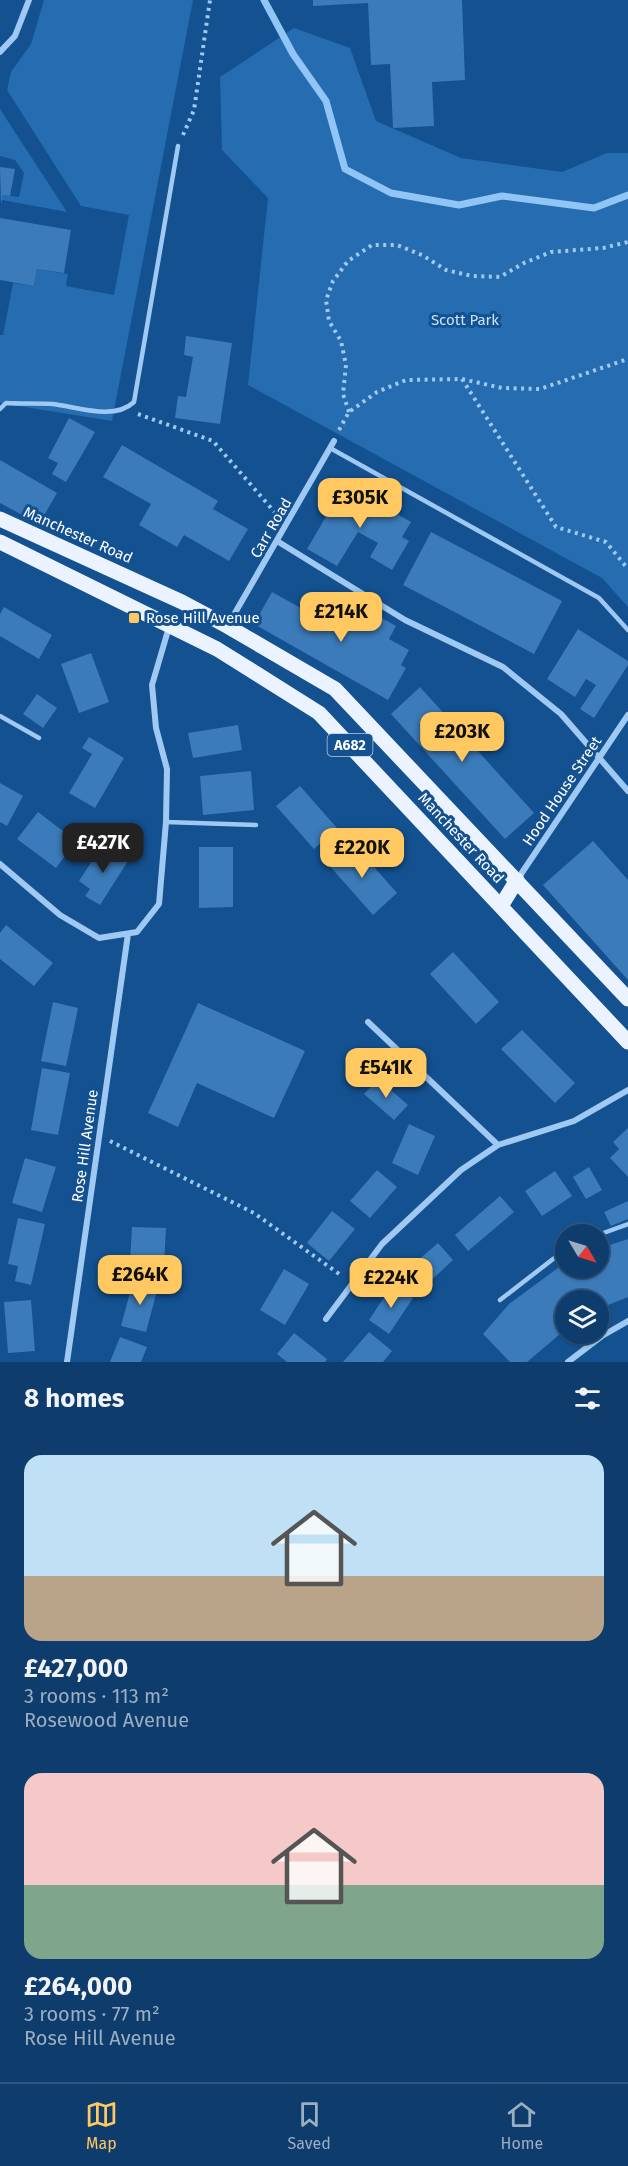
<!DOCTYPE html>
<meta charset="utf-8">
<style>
:root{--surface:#0e3d6d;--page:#174472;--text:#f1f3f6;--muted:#9baec2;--line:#2e5680;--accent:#ffc860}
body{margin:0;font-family:"Fira Sans",sans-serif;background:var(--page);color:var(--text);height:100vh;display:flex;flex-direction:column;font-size:22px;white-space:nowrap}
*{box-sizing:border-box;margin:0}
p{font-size:20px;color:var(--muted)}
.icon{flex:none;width:33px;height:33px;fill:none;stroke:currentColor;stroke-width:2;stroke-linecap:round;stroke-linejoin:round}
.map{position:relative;height:1362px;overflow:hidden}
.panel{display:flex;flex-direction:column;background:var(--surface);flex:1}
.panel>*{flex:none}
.needle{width:39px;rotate:128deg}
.buttons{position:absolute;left:555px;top:1224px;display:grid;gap:12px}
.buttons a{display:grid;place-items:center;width:54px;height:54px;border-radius:50%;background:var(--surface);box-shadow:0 2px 4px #0004,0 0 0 2px var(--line);font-size:30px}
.price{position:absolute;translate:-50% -51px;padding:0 14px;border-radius:12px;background:var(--accent);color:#111;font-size:20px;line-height:39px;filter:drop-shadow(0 2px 3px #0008)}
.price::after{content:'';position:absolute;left:50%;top:36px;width:18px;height:14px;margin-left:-9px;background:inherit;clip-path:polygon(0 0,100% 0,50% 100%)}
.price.active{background:#222;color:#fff}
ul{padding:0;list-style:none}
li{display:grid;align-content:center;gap:12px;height:318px;padding:0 24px}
li span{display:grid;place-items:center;height:186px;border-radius:18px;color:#555}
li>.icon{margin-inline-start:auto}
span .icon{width:108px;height:108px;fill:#fffc;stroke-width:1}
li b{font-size:26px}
h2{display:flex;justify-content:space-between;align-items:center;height:72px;padding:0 24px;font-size:26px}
.tabs{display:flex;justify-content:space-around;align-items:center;height:84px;border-top:2px solid var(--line);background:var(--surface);font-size:16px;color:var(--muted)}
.tabs a{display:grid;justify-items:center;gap:3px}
.tabs .active{color:var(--accent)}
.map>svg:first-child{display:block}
.green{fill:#256cb0}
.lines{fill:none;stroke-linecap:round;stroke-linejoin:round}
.stream{stroke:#91c5f5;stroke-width:7}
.building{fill:#3b7bb9}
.path{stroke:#9fc9f2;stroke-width:4;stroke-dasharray:3 4.5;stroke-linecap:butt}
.service{stroke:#9fc9f2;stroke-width:4.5}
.minor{stroke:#9fc9f2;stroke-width:6}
.primary{stroke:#eaf3ff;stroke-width:15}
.poi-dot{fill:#ffc860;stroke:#135191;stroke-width:2}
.labels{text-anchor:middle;stroke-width:6;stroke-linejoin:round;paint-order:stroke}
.shield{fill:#135191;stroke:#b8cbde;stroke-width:1.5}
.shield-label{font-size:14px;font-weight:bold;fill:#fff}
.park-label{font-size:15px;fill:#c6e2fd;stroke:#135191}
.street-label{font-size:15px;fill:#fff;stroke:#135191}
.poi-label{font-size:15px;fill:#fff;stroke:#135191;text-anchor:start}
</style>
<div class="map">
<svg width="628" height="1362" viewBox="0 0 628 1362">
<rect width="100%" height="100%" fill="#135191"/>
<!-- green -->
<path class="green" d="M44 0H193L112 421 0 403V335H3L13 283 34 286 37 269 68 274 66 286 114 295 129 215 81 206 7 90 11 72 31 44Z
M294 28 350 48 376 121 461 158 562 172 607 153H628V607L602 578 248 385 268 198 222 150 220 77Z
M0 109 67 212 2 200 3 195 19 197 24 173 15 160 0 156Z"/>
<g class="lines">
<!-- stream -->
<path class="stream" d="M264 0 293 54 326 101 345 169 391 193 459 205 502 196 594 208 628 195"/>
</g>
<!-- building -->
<path class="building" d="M313 0H462L465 80 432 82 434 126 393 128 390 64 371 65 368 3 313 6Z
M0 167 15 169 10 196 3 195 1 204Z
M0 218 71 230 64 273 37 269 34 286 0 280Z
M186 336 232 343 220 424 175 418 178 396 186 397 193 357 184 355Z
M69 418 95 432 66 482 52 474 58 463 48 458Z
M122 445 218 501 213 509 248 529 229 561 184 535 177 547 139 525 151 504 103 477Z
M0 460 57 493 39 524 0 503Z
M345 484 411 522 402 537 409 541 392 570 370 557 378 543 358 532 337 566 307 549Z
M431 532 562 601 534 654 403 585Z
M272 592 344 632 359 605 396 626 389 639 409 650 401 665 406 668 388 700 254 624Z
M4 607 52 635 39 659 0 636V614Z
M578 629 628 661V665L594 718 580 709 596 685 586 679 575 697 547 679Z
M91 653 109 702 79 713 61 664Z
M420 687 534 813 505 839 391 714Z
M37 694 57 708 43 728 23 714Z
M238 725 242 750 193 758 188 733Z
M89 737 124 758 95 808 69 793 92 754 82 748Z
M251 771 254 810 203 815 200 776Z
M0 783 23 796 7 826 0 822Z
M300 786 337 828 314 849 276 806Z
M38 812 76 841 56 868 17 839Z
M593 841 628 880V980L543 885Z
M352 842 397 893 373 915 328 864Z
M103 844 128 861 100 905 85 896 90 889 79 881Z
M199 847H233V907L199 908Z
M6 925 53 963 34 986 0 959V933Z
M453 952 499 1002 476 1024 430 974Z
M53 1002 78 1008 66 1066 41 1061Z
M198 1003 305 1051 274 1118 197 1083 178 1127 148 1113Z
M522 1030 575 1083 555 1103 501 1049Z
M42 1068 70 1073 58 1135 31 1130Z
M378 1079 408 1105 394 1120 364 1094Z
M409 1124 435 1136 418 1175 392 1163Z
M628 1128V1177L610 1158 619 1149 613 1142Z
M25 1158 56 1167 42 1212 12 1203Z
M589 1167 602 1190 586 1199 573 1177Z
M377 1170 397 1187 370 1218 350 1201Z
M555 1171 572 1196 542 1216 525 1191Z
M500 1196 514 1212 468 1251 455 1235Z
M628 1201V1219L611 1226 604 1212Z
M332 1211 355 1229 329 1261 307 1243Z
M18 1218 45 1224 31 1285 15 1281 18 1266 8 1264Z
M132 1227 166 1228 164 1265 130 1263Z
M628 1239V1297L598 1309V1300H566V1329L527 1362H510L483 1334 509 1304 566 1262V1268H598V1249Z
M438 1243 453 1260 424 1287 408 1269Z
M284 1269 309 1284 285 1325 260 1310Z
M133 1281 158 1287 146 1332 121 1326Z
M393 1284 413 1298 389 1334 369 1320Z
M31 1300 35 1351 8 1353 4 1302Z
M369 1332 392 1351 383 1362H343Z
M294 1333 327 1359 325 1362H287L277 1354Z
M120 1337 147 1347 141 1362H110Z"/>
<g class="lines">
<!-- path -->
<path class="path" d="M183 135 194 110 210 0
M462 379 556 527 606 542 628 569
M349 412 343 394 346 365 341 341 329 321 326 300 333 281 348 261 372 245H397L422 255 446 270 472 276 500 277 524 263 551 252 603 248 628 242
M138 414 213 441 278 516
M339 430 349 412 377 392 406 380 462 379 502 388 540 389 628 359
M110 1141 254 1213 342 1276"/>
<!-- service -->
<path class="service" d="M0 409 6 403C22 404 38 403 53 404 78 407 114 421 134 402L178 146
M330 448 599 598 628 630
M0 716 39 738
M166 822 256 825
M598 1235 628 1224
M500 1300 566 1249"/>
<!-- minor -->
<path class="minor" d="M0 52 15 36 29 0
M277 541 405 620 503 667 561 714 628 791
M228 625 334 441
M0 864 60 915 99 938 137 932 159 904 166 822 167 769 156 728 152 685 169 627
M517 880 628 715
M368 1022 498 1145
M326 1319 382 1244 461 1170 498 1145 574 1121 628 1090
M67 1362 128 934
M568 1362 602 1336 628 1321"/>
<!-- primary -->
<path class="primary" d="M0 519 182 602 227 626 335 689 628 999
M0 542 217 649 319 713 628 1042
M501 906 517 880"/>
</g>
<!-- markers -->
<rect class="poi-dot" x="128" y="612" width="12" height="12" rx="3"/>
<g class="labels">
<!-- shield labels -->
<rect class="shield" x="327.5" y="734" width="45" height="22" rx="4.5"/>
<g class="shield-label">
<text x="350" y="750">A682</text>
</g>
<!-- park labels -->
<g class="park-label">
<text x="465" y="325">Scott Park</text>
</g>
<!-- street labels -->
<g class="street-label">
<text transform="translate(271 528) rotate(-60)" y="5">Carr Road</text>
<text transform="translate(78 535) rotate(24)" y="5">Manchester Road</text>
<text transform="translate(562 791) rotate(-56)" y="5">Hood House Street</text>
<text transform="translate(461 838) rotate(47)" y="5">Manchester Road</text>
<text transform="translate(85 1146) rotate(-82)" y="5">Rose Hill Avenue</text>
</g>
<!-- poi labels -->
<g class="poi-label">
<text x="146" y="623">Rose Hill Avenue</text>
</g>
</g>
</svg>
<div class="buttons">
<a><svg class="needle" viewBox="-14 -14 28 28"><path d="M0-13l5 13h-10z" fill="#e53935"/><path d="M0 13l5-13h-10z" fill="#9baec2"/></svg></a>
<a><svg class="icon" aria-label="layers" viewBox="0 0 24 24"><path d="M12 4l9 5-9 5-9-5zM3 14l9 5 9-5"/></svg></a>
</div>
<b class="price" style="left:360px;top:529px">£305K</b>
<b class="price" style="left:341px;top:643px">£214K</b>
<b class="price" style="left:462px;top:763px">£203K</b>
<b class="price active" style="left:103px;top:874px">£427K</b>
<b class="price" style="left:362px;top:879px">£220K</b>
<b class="price" style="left:386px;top:1099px">£541K</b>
<b class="price" style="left:140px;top:1306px">£264K</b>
<b class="price" style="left:391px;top:1309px">£224K</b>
</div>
<section class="panel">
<h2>8 homes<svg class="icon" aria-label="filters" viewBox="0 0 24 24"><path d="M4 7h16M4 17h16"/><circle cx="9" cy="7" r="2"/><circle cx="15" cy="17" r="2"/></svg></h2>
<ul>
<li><span style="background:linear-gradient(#bfe0f5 65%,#b9a48a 0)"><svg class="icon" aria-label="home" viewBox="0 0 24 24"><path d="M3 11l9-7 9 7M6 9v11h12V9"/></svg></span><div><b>£427,000</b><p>3 rooms · 113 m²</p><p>Rosewood Avenue</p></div></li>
<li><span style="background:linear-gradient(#f6c9c9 60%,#7fa58c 0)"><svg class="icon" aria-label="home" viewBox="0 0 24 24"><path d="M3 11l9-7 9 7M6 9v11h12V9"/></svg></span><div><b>£264,000</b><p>3 rooms · 77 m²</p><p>Rose Hill Avenue</p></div></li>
</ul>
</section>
<nav class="tabs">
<a class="active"><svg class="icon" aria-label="map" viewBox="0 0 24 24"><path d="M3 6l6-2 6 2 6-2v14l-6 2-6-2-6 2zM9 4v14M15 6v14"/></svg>Map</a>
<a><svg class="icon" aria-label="saved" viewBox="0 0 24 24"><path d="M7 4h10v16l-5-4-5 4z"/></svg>Saved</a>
<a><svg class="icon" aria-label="home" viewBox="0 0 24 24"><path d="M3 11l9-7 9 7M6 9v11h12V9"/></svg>Home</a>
</nav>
